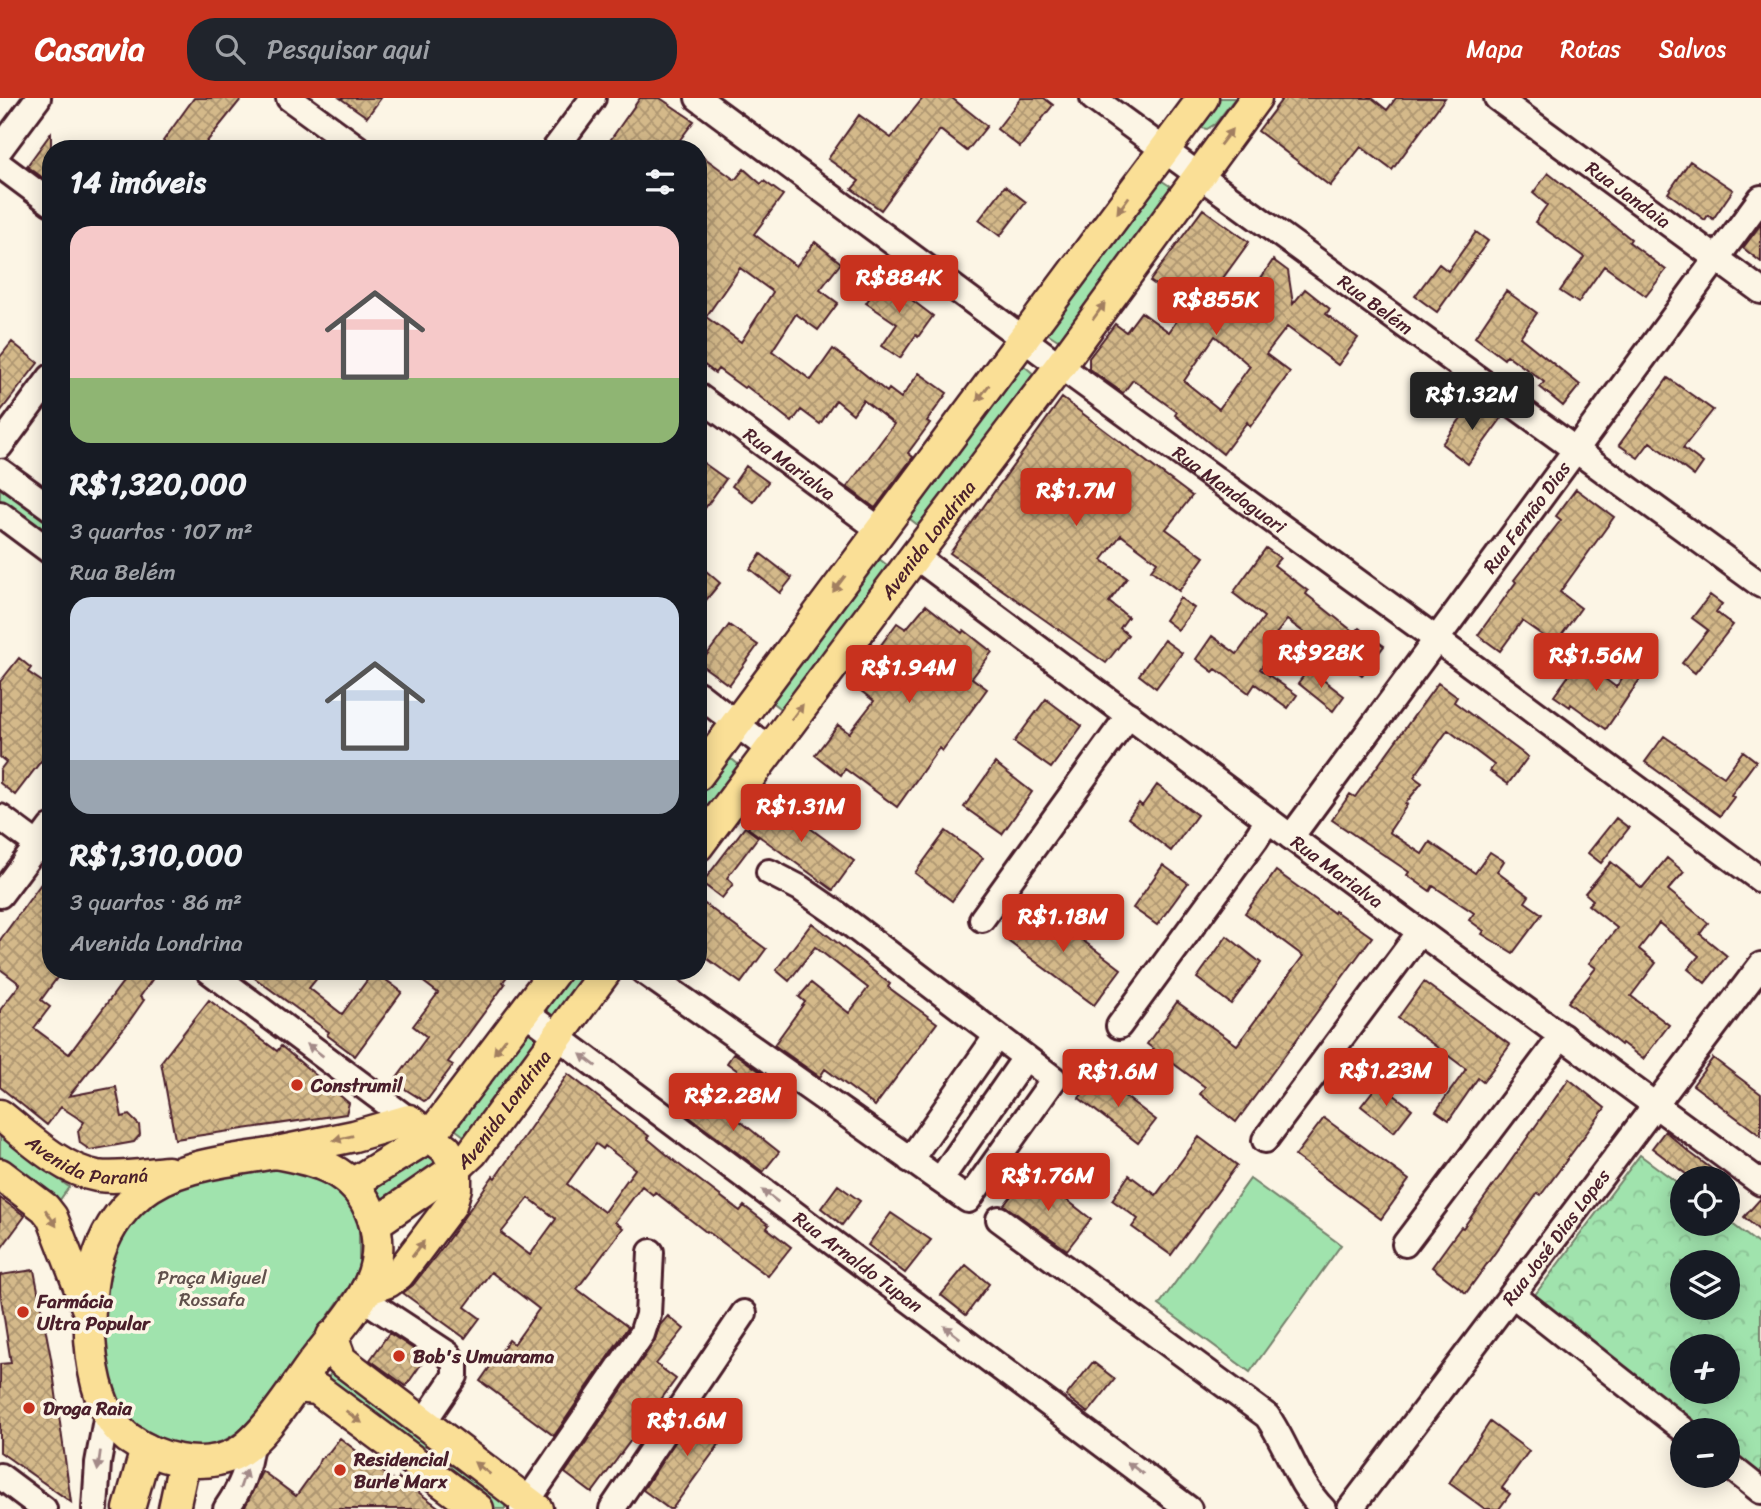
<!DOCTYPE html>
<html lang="pt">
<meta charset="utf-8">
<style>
:root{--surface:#171b24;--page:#20242c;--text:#f1f3f6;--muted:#9ea1a6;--accent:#c8321e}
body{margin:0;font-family:Sriracha,sans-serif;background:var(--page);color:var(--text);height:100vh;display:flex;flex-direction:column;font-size:26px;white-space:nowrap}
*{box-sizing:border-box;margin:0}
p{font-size:23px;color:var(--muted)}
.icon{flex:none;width:38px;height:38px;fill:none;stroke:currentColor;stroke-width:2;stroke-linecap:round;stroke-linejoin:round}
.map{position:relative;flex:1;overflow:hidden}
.panel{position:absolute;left:42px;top:42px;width:665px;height:840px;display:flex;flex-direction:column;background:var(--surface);border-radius:28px;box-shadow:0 4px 18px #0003}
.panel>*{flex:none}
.fabs{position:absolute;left:1670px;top:1068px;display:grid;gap:14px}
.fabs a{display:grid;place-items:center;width:70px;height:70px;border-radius:50%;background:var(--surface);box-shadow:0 4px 18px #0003;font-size:35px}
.price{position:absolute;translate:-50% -60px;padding:0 16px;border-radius:7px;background:var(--accent);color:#fff;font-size:23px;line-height:46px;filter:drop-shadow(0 2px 4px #0008)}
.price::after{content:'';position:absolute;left:50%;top:42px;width:21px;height:16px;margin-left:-10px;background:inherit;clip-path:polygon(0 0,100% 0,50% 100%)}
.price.active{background:#222;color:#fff}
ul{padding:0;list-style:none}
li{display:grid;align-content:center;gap:14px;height:371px;padding:0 28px}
li span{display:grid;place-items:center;height:217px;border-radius:21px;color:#555}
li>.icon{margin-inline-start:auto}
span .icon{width:126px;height:126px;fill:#fffc;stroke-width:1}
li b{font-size:30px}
h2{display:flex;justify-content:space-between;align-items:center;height:84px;padding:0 28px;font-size:30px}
header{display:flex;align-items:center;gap:42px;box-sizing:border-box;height:98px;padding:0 35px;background:var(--accent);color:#fff}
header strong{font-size:33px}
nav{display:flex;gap:38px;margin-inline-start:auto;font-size:24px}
.search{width:490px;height:63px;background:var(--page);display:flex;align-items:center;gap:18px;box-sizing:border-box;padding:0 24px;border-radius:28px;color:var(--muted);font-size:26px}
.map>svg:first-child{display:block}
.forest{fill:url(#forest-crowns);stroke:#75816c;stroke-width:2;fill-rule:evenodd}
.park{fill:#a0e3ad;stroke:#75816c;stroke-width:2}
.building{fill:url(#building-cross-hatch);stroke:#4a1f2b;stroke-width:2;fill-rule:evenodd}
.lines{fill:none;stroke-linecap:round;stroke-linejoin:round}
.minor-casing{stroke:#4a1f2b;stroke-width:30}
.major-casing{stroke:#4a1f2b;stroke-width:35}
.minor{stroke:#fcf5e5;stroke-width:24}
.major{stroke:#fadf96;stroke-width:30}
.oneway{fill:#a27f60}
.oneway2{fill:#a38a88}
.poi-dot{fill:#c8321e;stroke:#fcf5e5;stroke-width:2.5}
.labels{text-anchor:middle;stroke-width:7;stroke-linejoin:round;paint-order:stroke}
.street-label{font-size:19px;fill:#4a1f2b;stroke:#fcf5e5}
.poi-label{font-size:19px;font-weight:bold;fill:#4a1f2b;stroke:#fcf5e5;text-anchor:start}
.park-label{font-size:19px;fill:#60504c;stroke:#fcf5e5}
</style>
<header>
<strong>Casavia</strong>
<div class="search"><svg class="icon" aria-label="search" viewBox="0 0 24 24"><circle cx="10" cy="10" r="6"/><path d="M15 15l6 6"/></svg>Pesquisar aqui</div>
<nav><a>Mapa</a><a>Rotas</a><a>Salvos</a></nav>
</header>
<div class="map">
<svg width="1761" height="1411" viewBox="0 0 1761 1411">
<defs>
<pattern id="forest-crowns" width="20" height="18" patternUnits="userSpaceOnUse" patternTransform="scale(1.75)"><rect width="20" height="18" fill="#a0e3ad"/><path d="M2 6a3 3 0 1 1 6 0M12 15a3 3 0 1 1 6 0" fill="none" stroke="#8bc295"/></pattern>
<pattern id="building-cross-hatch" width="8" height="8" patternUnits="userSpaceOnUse" patternTransform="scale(1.75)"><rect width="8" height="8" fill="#d4b98a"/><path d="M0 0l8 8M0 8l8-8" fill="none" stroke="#ae9671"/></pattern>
</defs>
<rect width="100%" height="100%" fill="#fcf5e5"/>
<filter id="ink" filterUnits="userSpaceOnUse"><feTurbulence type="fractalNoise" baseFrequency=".0143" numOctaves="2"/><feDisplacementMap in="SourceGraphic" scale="14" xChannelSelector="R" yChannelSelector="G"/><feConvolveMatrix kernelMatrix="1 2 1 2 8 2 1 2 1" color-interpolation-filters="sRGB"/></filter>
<g filter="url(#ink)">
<!-- forest -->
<path class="forest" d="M1640 1057 1682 1088V1125H1727V1122L1761 1148V1385L1727 1360V1332H1691L1528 1206ZM1682 1164H1727V1209H1682ZM1682 1248H1727V1293H1682Z"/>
<!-- park -->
<path class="park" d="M1215 0H1235L1215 26 1207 31 1202 30 1198 23Z
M1159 81 1173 90 1061 244 1047 235Z
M1023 267 1036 278 919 428 905 417Z
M0 389 51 427V444L0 406Z
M878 460 892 471 783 613 769 602Z
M727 661 733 662 740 668 698 729V696L722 663Z
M566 873H580L581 885 555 918 547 917 542 910Z
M526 931 543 938 470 1038H464L456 1032V1027Z
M0 1038 69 1089 57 1106 0 1063Z
M429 1052 441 1062 385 1102 377 1100 372 1091 376 1084Z
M276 1064 316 1072 344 1098 354 1113 359 1128V1166L353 1183 294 1266 252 1320 238 1334 223 1343 196 1351 160 1347 118 1315 102 1261 107 1154 156 1093Z
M1250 1081 1341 1147 1250 1274 1159 1207Z
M332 1273 428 1346 420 1352 331 1286 328 1280Z
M452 1367 505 1405V1411H495L449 1376 448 1372Z"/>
<!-- building -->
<path class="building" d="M194 0H242L201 51H173L163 43Z
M340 0H381L367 19Z
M640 0H660L694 23 673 51H604Z
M923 0H952L987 28 967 53 940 32 881 112 852 91 859 83 828 61 859 17 891 40Z
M1021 0H1044L1053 7 1020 49 997 31Z
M1283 0H1372L1387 12 1396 0H1445L1392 72 1361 49 1330 88 1258 33Z
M51 35V86L27 68Z
M698 55 735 82 744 71 761 86 764 83 783 97 754 136 796 168 815 144 841 165 820 192 838 205 818 232 796 216 772 253 811 282 833 251 887 294 889 291 901 300 919 275 947 295 927 323 930 325 908 355 913 359 875 410 847 389 894 326 863 302 853 316 836 302 820 326 801 312 792 324 746 288 744 290 718 271 715 275 698 262ZM740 170 773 194 741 244 706 219Z
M1690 63 1733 92 1713 121 1708 117 1705 122 1668 95Z
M1548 75 1631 141 1629 144 1666 172 1646 198 1604 168 1578 205 1560 193 1584 159 1535 124 1547 107 1533 95Z
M1005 88 1026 104 1000 138 979 122Z
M1203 111 1249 144 1218 187 1244 205 1273 162 1288 173 1293 206 1305 191 1330 211 1326 216 1358 240 1338 267 1287 229 1266 256 1290 274 1250 329 1247 324 1223 356 1175 317 1177 314 1133 282 1123 295 1089 271V260L1115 226 1126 234 1141 214 1169 234 1186 209 1150 183ZM1215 238 1250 268 1219 311 1184 283Z
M1761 126V164L1743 150Z
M1476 134 1488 143 1437 214 1415 198 1439 166 1448 173Z
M886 177 911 194 908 199 933 218 918 239 916 237 900 260 882 248 897 226 866 205Z
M1506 193 1537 215 1520 239 1580 287 1563 308 1540 289 1544 284 1507 257 1504 261 1475 239Z
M12 244 38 265 0 314V259Z
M1668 280 1713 312 1683 350 1703 365 1694 378 1650 344 1638 360 1619 347Z
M1062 300 1192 398 1166 431 1204 459 1179 493 1151 472 1157 464 1121 437 1102 462 1127 480 1109 504 1128 519 1120 530 1128 537 1106 565 950 455Z
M1475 301 1501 321 1468 366 1442 346Z
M698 361 726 381 698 420Z
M746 368 768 384 753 404 732 388Z
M1576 391 1614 419 1560 494 1581 510 1555 546 1522 523 1500 553 1478 537 1516 484 1514 482 1561 422 1556 418Z
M1266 450 1280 460 1274 467 1308 493 1306 496 1355 535 1359 530 1384 548 1362 577 1287 522 1272 541 1278 546 1260 571 1297 597 1288 610 1255 586 1249 595 1216 571 1213 574 1196 561 1212 538 1237 556 1264 519 1233 495Z
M761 456 792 480 780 495 750 471Z
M698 466 720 485 698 512Z
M1710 497 1722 506 1716 514 1733 527 1695 575 1682 565 1708 532 1692 520Z
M1180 500 1194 510 1178 532 1165 522Z
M926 507 962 535 964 532 992 554 972 580 987 591 942 653 939 650 897 709 845 671 841 677 815 657 838 627 849 635 874 603 852 586 897 525 906 531Z
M729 527 758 547 729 587 700 566Z
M1164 542 1182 555 1156 590 1139 577Z
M19 560 31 570 28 574 51 590V650L15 697 0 685V672L6 664 0 659V584Z
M1580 562 1616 589 1627 573 1640 581 1606 631 1571 606 1570 609 1554 598Z
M1309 571 1344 598 1333 613 1298 585Z
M1438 585 1457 599 1454 604 1528 659 1508 686 1490 673 1494 667 1448 632 1414 679 1422 685 1405 706 1407 707 1389 734 1422 756 1430 744 1475 775 1490 754 1504 763 1497 774 1529 798 1525 804 1542 816 1513 855 1482 836 1484 833 1469 822 1474 815 1433 788 1430 793 1407 777 1409 774 1332 722 1350 696 1355 699Z
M1046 601 1082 628 1051 670 1014 644Z
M1664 638 1724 679 1743 653 1756 663 1731 697 1734 699 1720 718 1645 664Z
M995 665 1032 694 1002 736 964 709Z
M1157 687 1197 717 1171 753 1128 720 1139 705 1142 708Z
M770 700 854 763 833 792 748 730Z
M1616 720 1629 730 1601 765 1588 755Z
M745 729 758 739 727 780 733 786 722 800 702 785Z
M946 733 983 760 952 803 915 775Z
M1667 760 1684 774 1668 792 1708 825 1700 836 1727 858 1705 885 1688 871 1699 858 1659 825 1639 851 1656 865 1631 898 1669 927 1643 961 1622 945 1621 947 1568 904 1596 870 1589 865 1617 830 1588 807 1593 802 1585 795 1611 764 1642 790Z
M1163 767 1188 785 1157 827 1133 810Z
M51 772V873H62L41 902 50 909 34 930 69 956 131 873H158L140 899 144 902 128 925 69 998 116 989 122 1019 129 1017 139 1027 140 1037 134 1044 90 1052 80 1045 78 1033 84 1024 61 1009 47 1027 0 989V912L20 886 0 871V842Z
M1276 773 1334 815 1335 813 1372 839 1236 1024 1200 996 1205 989 1147 946 1177 904 1237 947 1303 858 1245 815Z
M698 801 766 851 741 885 698 854Z
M1034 806 1121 871 1094 907 1005 841 1015 827 1018 828Z
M812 825 890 886 888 889 937 925 875 1008 825 971 820 979 774 947 805 904 799 899 811 885 849 915 868 890 815 849 789 883 776 872Z
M1227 838 1261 865 1231 906 1197 880Z
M245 873H323L309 890 342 916 374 873 402 894 355 958 327 937 329 934Z
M409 873H511L503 884 505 886 448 964 453 967 428 1001 424 1003 394 984 427 939 413 928 438 895Z
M1424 884 1510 947 1483 984 1478 980 1449 1022 1436 1013 1466 971 1398 920Z
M209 902 277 953 281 948 349 1005 346 1016 175 1041 161 964Z
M734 955 782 989 775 1000 727 965Z
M1713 960 1761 996V1038L1693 987Z
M568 976 649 1038 647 1040 677 1065 740 1113 744 1108 769 1127 767 1130 791 1149 768 1178 707 1133 706 1134 655 1094 653 1097 642 1088 615 1124 623 1130 577 1191 628 1229 554 1338 480 1283 509 1242 514 1246 539 1211 491 1174 465 1209 480 1220 465 1240 403 1195 413 1187 445 1146 493 1078 495 1080ZM596 1046 603 1051 605 1048 635 1071 604 1114 567 1086ZM529 1100 556 1121 530 1157 501 1135Z
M1097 977 1156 1022 1138 1045 1079 1000Z
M1569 981 1605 1010 1541 1097 1538 1095 1466 1195 1432 1169 1461 1129 1463 1130Z
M1379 985 1412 1011 1394 1034 1361 1008Z
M705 995 779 1054 763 1074 688 1018Z
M1324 1020 1409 1082 1381 1121 1295 1058Z
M1665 1033 1689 1054 1724 1080H1691L1652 1050Z
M1199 1039 1237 1067 1171 1157 1132 1129 1138 1121 1112 1102 1129 1077 1156 1097Z
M1027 1078 1055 1099 1058 1095 1091 1121 1067 1152 1004 1107Z
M838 1087 860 1103 842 1127 821 1110Z
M0 1100 25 1118 0 1152Z
M1761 1100V1134L1744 1119Z
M891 1115 931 1142 905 1175 868 1147Z
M966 1167 989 1186 966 1217 941 1197Z
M34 1172 51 1260 71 1404 0 1354V1266L11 1265 0 1194V1177Z
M668 1218 684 1231 656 1266 676 1281 592 1395 565 1375 654 1244 660 1227Z
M389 1235 426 1259 406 1288 370 1262Z
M1093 1264 1115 1281 1088 1315 1066 1298Z
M700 1307 731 1330 672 1411H669L643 1392Z
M1490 1324 1529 1353 1502 1390 1510 1396 1499 1411H1485L1449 1385Z
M340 1340 396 1384 399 1380 441 1411H244L262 1373 296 1398 317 1369 320 1361 329 1354Z"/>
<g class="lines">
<defs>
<g id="minor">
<path d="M289 0 359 51"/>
<path id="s1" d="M698 0 1060 268 1436 541 1761 782"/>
<path id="s2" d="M1093 0 1761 487"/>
<path id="s3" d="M1497 0 1761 193"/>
<path d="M0 51 38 0"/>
<path d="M555 51 593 0"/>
<path d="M0 67 51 105"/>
<path id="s4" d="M698 298 880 432"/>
<path d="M0 348 51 279"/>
<path d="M0 373 51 410"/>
<path d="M0 416 51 454"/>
<path id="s5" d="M915 458 1291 739 1761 1085"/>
<path d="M698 596 769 651"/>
<path d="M0 719 50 756"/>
<path id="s6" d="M1291 739 1761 100"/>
<path d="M0 797 51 729"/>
<path d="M982 821 1129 617"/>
<path d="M209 873 409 1022"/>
<path d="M643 873 968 1102 1054 981 836 815 800 790 769 774"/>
<path id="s7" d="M526 915 1189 1411"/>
<path d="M1119 928 1255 742 1268 722"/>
<path d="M1265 1042 1420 834"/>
<path d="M910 1062 996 939"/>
<path d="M940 1082 1025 960"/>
<path d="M999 1121 1267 1318C1288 1348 1297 1385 1323 1411"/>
<path d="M1405 1146 1562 938"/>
<path d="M1513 1197 1684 1332"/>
<path d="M361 1199 448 1256 455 1266V1278L423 1325"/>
<path d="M1727 1366 1761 1393"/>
<path d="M0 1378 44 1411"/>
<path d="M95 1411 98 1365 107 1316"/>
<path d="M226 1411C242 1388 247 1374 251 1346"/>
<path d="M522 1411 642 1236 648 1217 651 1154"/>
<path d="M612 1411 744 1215"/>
<path id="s8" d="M1350 1411 1761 867"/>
</g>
<g id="major">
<path d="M698 677 1203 0"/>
<path id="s9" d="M698 748 915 458 1060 268 1256 0"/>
<path id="s10" d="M0 1017C28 1039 61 1072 97 1078 120 1081 145 1076 168 1074"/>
<path d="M282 1053 354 1038 409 1022 446 1051 456 1070V1090L451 1107 399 1176 388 1184 366 1192"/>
<path d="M275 1055C294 1059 313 1062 331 1071 372 1092 388 1142 370 1184 358 1212 327 1245 309 1270 291 1295 260 1345 233 1357 199 1372 157 1361 128 1340 86 1309 84 1213 96 1166 103 1139 118 1114 140 1096 176 1066 231 1063 275 1055Z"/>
<path d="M0 1076 45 1110 52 1119 88 1212"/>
<path d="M352 1086 430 1038 555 873"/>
<path id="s11" d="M376 1125 456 1070 472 1055 606 873"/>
<path d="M332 1238 341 1262 537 1411"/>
<path d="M296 1289 317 1291 478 1411"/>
<path d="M129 1411 146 1351"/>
<path d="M174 1411 184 1364"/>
</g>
</defs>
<!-- minor casing -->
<use href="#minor" class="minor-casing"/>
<!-- major casing -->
<use href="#major" class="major-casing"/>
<!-- minor -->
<use href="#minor" class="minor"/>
<!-- major -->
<use href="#major" class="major"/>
</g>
<!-- one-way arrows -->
<defs><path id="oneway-solid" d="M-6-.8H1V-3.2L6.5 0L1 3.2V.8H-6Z" transform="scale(1.75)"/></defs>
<g class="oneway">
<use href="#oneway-solid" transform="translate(1226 39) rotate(-53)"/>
<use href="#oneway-solid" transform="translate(1123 107) rotate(126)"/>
<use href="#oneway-solid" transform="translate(1099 213) rotate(-54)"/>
<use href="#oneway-solid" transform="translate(983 295) rotate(127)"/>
<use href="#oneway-solid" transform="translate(839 486) rotate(127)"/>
<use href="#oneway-solid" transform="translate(797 614) rotate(-53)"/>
<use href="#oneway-solid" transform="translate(500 948) rotate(128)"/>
<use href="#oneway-solid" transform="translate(343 1040) rotate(167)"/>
<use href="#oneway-solid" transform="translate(51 1120) rotate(56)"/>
<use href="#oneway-solid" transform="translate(418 1151) rotate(-53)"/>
<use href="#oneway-solid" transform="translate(354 1319) rotate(37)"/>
<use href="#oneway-solid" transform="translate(482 1370) rotate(-143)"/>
</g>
<g class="oneway2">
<use href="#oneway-solid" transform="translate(315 952) rotate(-143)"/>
<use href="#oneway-solid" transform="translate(588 962) rotate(-143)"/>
<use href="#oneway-solid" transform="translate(770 1098) rotate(-143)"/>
<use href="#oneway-solid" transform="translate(952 1234) rotate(-143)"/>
<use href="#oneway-solid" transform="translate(99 1363) rotate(98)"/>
<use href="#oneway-solid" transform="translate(1135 1370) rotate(-143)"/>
<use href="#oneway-solid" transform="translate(243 1381) rotate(-71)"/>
</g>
</g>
<!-- markers -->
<g class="poi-dot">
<circle cx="297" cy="987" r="7"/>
<circle cx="23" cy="1214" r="7"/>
<circle cx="399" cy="1258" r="7"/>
<circle cx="29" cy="1310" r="7"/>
<circle cx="340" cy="1372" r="7"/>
</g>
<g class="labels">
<!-- street labels -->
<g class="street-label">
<text dy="7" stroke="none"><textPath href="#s3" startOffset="163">Rua Jandaia</textPath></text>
<text dy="7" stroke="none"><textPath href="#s2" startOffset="350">Rua Belém</textPath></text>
<text dy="7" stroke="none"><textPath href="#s4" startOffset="114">Rua Marialva</textPath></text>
<text dy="7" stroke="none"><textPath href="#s1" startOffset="660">Rua Mandaguari</textPath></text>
<text dy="7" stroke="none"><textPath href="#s6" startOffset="397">Rua Fernão Dias</textPath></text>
<text dy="7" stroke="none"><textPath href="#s9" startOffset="383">Avenida Londrina</textPath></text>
<text dy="7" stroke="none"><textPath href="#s5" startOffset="527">Rua Marialva</textPath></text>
<text dy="7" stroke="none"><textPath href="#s11" startOffset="173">Avenida Londrina</textPath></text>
<text dy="7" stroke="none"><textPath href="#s10" startOffset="102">Avenida Paraná</textPath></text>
<text dy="7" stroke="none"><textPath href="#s8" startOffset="341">Rua José Dias Lopes</textPath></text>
<text dy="7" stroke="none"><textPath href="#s7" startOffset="415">Rua Arnaldo Tupan</textPath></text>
</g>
<!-- poi labels -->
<g class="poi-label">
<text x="311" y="994">Construmil</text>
<text x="37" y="1210">Farmácia<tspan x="37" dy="22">Ultra Popular</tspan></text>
<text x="413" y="1265">Bob's Umuarama</text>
<text x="43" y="1317">Droga Raia</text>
<text x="354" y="1368">Residencial<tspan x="354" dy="22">Burle Marx</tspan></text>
</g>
<!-- park labels -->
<g class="park-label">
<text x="212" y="1186">Praça Miguel<tspan x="212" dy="22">Rossafa</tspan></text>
</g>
</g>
</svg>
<div class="fabs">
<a><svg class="icon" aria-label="locate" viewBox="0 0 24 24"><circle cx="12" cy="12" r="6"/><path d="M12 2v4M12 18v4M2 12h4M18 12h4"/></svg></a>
<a><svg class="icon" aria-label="layers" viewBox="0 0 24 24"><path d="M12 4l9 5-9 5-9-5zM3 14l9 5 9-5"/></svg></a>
<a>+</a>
<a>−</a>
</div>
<b class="price" style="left:899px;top:217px">R$884K</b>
<b class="price" style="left:1216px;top:239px">R$855K</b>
<b class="price active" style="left:1472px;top:334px">R$1.32M</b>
<b class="price" style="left:1076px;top:430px">R$1.7M</b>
<b class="price" style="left:1321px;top:592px">R$928K</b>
<b class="price" style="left:1596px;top:595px">R$1.56M</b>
<b class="price" style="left:909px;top:607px">R$1.94M</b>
<b class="price" style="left:801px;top:746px">R$1.31M</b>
<b class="price" style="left:1063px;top:856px">R$1.18M</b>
<b class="price" style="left:1386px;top:1010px">R$1.23M</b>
<b class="price" style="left:1118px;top:1011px">R$1.6M</b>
<b class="price" style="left:733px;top:1035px">R$2.28M</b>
<b class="price" style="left:1048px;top:1115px">R$1.76M</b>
<b class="price" style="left:687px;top:1360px">R$1.6M</b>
<section class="panel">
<h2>14 imóveis<svg class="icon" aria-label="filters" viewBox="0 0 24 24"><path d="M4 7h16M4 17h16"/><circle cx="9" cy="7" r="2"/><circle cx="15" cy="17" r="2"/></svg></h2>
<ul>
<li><span style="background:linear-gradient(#f6c9c9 70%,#8fb573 0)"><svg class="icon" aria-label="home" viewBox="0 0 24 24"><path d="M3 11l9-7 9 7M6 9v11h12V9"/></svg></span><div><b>R$1,320,000</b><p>3 quartos · 107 m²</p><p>Rua Belém</p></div></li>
<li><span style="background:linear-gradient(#c9d6e8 75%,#9aa5b1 0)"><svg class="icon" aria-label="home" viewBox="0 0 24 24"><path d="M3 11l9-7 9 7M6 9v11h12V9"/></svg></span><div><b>R$1,310,000</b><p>3 quartos · 86 m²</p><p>Avenida Londrina</p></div></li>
</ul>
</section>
</div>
